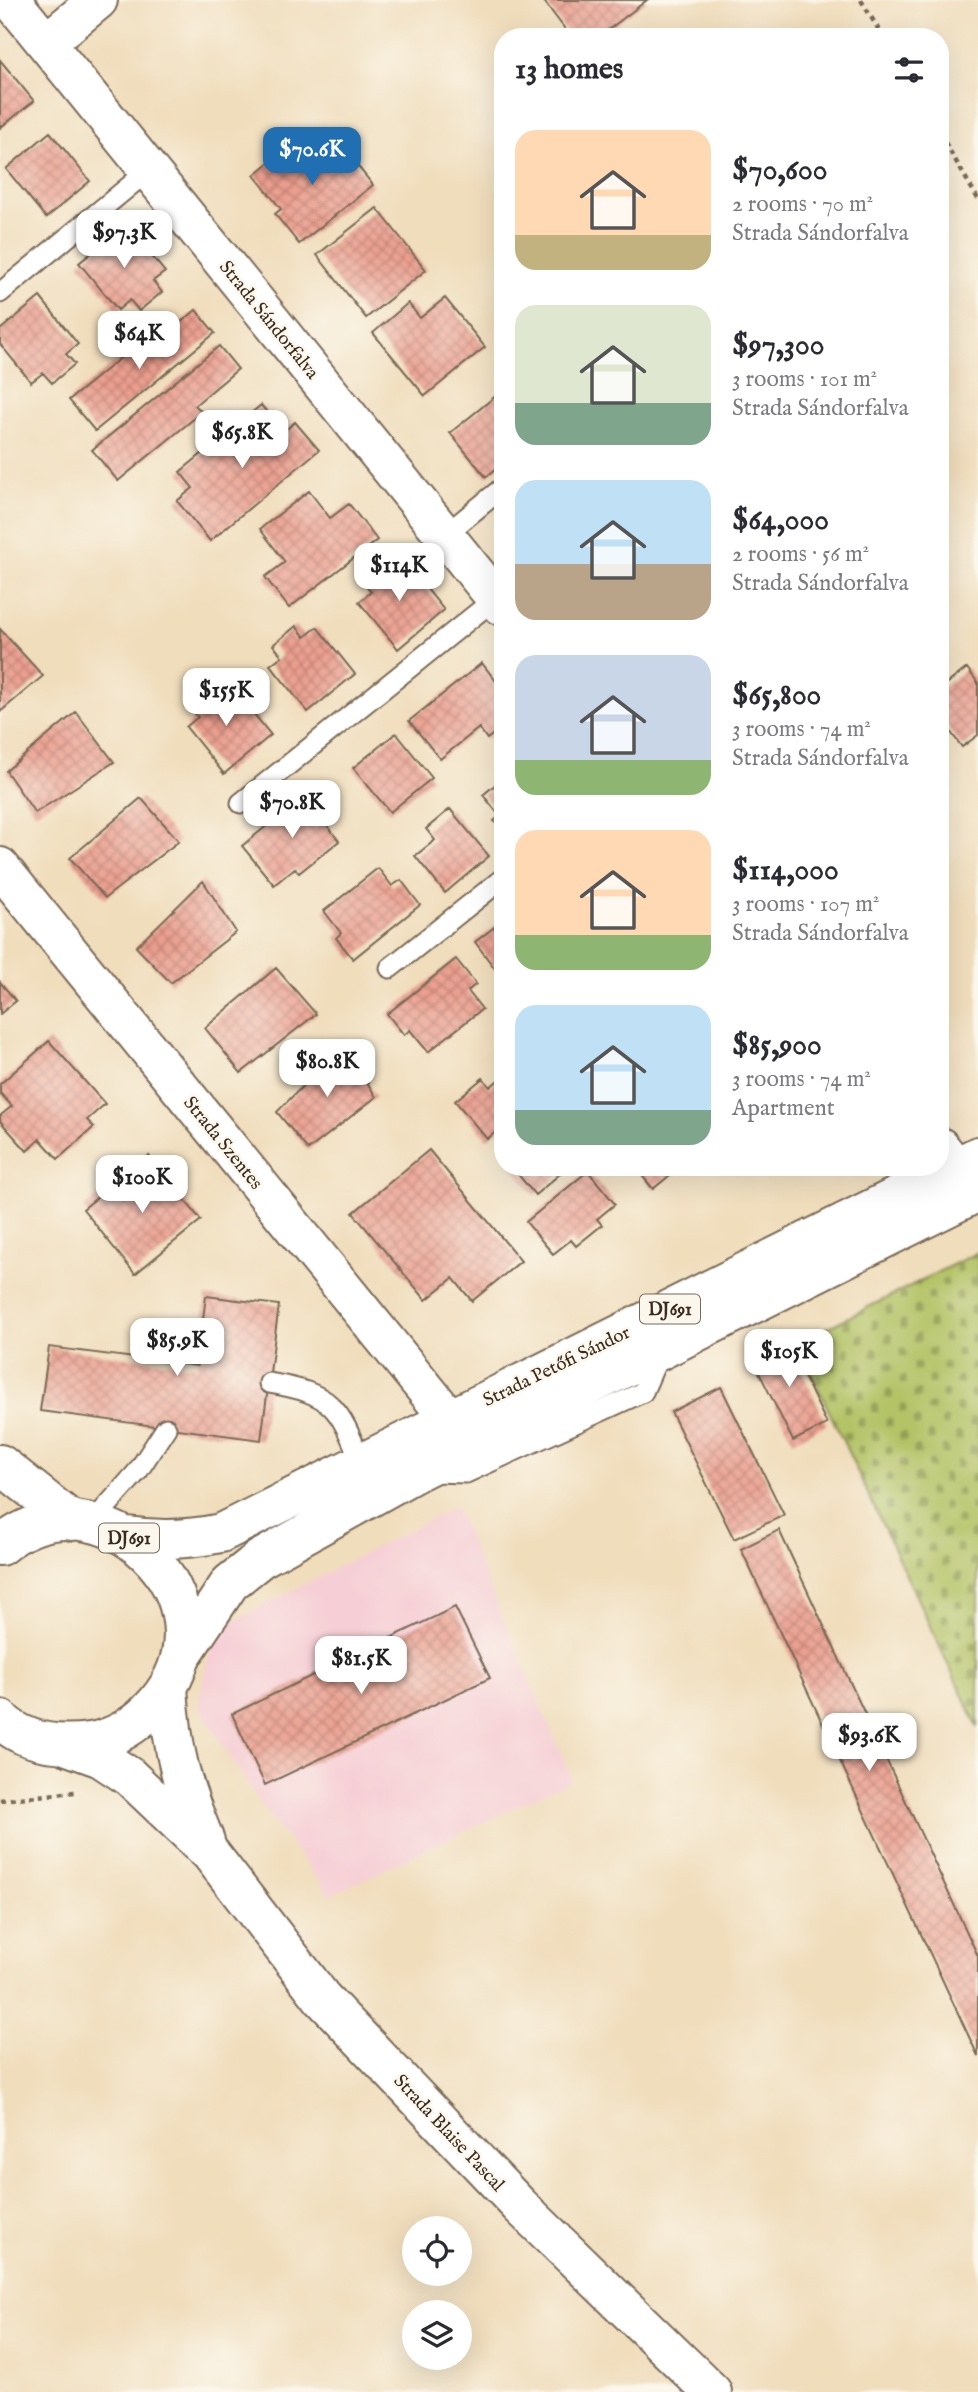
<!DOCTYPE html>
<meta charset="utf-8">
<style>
:root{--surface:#fff;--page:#f2f2f3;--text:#2b2b33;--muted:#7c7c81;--accent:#1f6fb2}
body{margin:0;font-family:"IM FELL English",serif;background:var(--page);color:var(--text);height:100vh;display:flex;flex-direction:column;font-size:26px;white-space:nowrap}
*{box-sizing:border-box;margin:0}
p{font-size:23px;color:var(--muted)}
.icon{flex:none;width:38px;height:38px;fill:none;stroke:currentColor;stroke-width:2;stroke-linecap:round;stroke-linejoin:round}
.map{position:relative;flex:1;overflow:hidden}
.details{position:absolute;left:494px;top:28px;width:455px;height:1148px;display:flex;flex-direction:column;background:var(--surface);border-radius:28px;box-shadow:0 7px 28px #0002}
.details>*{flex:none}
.fabs{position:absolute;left:402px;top:2216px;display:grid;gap:14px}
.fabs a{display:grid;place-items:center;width:70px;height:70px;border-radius:50%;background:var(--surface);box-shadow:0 7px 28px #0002;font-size:35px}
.price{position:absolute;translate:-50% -60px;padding:0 16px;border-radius:14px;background:#fff;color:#222;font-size:23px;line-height:46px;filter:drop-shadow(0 2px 4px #0008)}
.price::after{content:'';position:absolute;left:50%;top:42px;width:21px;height:16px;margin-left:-10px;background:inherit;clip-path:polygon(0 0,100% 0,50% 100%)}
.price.selected{background:var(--accent);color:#fff}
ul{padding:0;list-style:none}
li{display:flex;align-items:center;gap:21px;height:175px;padding:0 21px}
li span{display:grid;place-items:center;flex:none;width:196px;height:140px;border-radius:21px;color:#555}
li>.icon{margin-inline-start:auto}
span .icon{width:84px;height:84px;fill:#fffc;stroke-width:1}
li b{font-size:30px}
h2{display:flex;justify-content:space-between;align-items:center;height:84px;padding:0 21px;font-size:30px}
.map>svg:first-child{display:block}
.built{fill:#f6cfd6}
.cemetery{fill:url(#cemetery-stones);stroke:#777642;stroke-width:2}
.building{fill:url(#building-cross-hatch)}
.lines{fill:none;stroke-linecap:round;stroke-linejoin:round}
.lane-casing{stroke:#7a6955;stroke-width:23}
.street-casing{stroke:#7a6955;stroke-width:42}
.primary-casing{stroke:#7a6955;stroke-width:42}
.path{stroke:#7a6955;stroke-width:4.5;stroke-dasharray:5 5;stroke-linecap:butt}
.lane{stroke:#fff;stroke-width:19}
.street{stroke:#fff;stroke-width:38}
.primary{stroke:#fff;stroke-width:38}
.labels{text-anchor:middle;stroke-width:5;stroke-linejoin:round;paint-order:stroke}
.shield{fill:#fbf7ec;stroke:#75685c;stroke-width:2}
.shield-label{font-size:18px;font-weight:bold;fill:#3b2a1e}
.street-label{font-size:19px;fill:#3b2a1e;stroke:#fbf7ec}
</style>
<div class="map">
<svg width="978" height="2392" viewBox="0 0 978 2392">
<defs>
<pattern id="cemetery-stones" width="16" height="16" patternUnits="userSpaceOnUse" patternTransform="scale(1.75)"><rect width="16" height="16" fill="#b3c366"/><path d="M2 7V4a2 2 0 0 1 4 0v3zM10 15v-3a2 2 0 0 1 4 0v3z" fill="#939f53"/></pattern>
<pattern id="building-cross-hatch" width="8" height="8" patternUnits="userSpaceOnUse" patternTransform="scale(1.75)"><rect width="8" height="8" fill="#eb9f8f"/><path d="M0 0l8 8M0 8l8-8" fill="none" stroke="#c08274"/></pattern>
</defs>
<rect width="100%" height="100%" fill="#fbf7ec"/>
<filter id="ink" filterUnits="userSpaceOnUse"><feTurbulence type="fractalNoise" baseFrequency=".0143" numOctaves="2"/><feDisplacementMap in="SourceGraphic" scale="14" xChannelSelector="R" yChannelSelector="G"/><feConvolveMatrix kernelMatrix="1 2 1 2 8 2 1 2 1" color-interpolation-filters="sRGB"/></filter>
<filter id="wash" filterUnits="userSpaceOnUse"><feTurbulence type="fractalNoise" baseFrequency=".00686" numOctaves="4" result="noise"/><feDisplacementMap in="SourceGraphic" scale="28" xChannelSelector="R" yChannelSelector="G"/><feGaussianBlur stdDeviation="1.57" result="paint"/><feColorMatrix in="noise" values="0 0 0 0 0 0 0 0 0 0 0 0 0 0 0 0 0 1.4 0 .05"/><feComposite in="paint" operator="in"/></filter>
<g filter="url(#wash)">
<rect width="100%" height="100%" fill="#f0ddbc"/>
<!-- built -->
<path class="built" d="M455 1507 572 1780 330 1895 255 1796 198 1705 209 1655 222 1627Z"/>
<!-- cemetery -->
<path class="cemetery" d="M978 1252V1728L797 1343Z"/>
<g id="blocks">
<!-- building -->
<path class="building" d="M543 0H647L599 37H571Z
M0 60 34 101 0 128Z
M50 132 90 181 46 218 6 169Z
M334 137 373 185 299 244 275 214 281 209 254 175 294 143 307 159Z
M377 208 426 270 366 318 317 255Z
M126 225 165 272 153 281 162 292 139 311 130 300 118 310 79 263Z
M40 297 78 344 66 354 75 364 52 383 43 373 31 382 0 344V330Z
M445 298 485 347 425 396 373 333 408 303 420 318Z
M196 310 215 333 95 431 69 400 145 338 152 346Z
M219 346 238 369 195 405 202 412 118 481 92 450Z
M497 395 502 402V464L486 477 450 433Z
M261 405 283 432 295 422 319 450 210 541 177 501 193 488 180 472Z
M309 491 330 518 349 504 377 540 289 608 265 577 285 562 260 529Z
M385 563 394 573 406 563 444 610 398 649 359 602 371 592 362 582Z
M296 626 305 637 317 627 355 674 308 712 270 665 282 656 273 645Z
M0 629 43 676 0 712Z
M482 663 502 689V727L487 739 479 728 440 759 409 721Z
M967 668 978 683V735L962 747 940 718V689Z
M212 688 221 698 233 688 271 735 224 774 186 727 198 717 189 706Z
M76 712 114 762 35 813 6 771Z
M396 733 432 778 390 812 353 768Z
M502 779V831L494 821 500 816 483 795Z
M307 793 329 820 325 823 339 841 299 873 295 868 274 885 242 846Z
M141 798 179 841 105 898 70 858Z
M450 809 489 856 445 893 415 856 435 840 426 829Z
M378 868 392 886 401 880 420 905 353 959 336 938 341 933 324 911Z
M203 881 236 932 171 983 136 947Z
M502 921V978L475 942Z
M456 959 476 984 468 991 482 1009 428 1052 410 1030 404 1035 387 1014Z
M276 968 316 1014 241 1073 205 1028Z
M0 982 16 1001 0 1014Z
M49 1041 105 1104 87 1120 94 1127 58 1159 40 1139 27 1151 0 1121V1116L12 1106 0 1093V1084Z
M344 1044 376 1097 308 1150 277 1112Z
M502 1077V1127L487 1139 455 1101 483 1078 490 1087Z
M429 1150 521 1261 472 1301 453 1278 426 1300 353 1213Z
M149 1156 201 1220 135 1274 83 1209Z
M512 1167H568L535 1195Z
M635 1167H680L653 1189Z
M588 1171 615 1204 597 1219 602 1225 576 1246 571 1240 553 1254 526 1222Z
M206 1296 279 1305 261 1440 40 1411 49 1347 197 1366Z
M785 1337 827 1424 793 1441 750 1354Z
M721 1387 784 1515 734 1539 671 1412Z
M779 1530 978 1956V2056L741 1549Z
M455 1607 490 1678 265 1785 232 1714Z"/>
</g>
</g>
<g filter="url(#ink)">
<use href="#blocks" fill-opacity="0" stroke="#7a6955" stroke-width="2"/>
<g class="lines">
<defs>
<path id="lane" d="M0 293 149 170
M445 535 502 488
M241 803 496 598
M390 968 502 879
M269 1383C334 1394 338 1406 362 1464
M433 1472 466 1473 643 1392 660 1353
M92 1523 138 1471 166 1428"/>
<path id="street" d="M11 0 502 606
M46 43 98 0
M0 867 449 1418
M940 1147 956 1167
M0 1464 72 1521
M168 1688C172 1751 181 1783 205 1841
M65 1745 101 1758 130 1777 210 1853 322 1998 520 2206 712 2392"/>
<path id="primary" d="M127 1536C160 1541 188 1540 221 1533L978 1156
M0 1546C99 1462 242 1600 157 1702 139 1723 117 1738 90 1742 59 1746 24 1743 0 1719
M180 1658 230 1583 260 1559 418 1471 978 1192"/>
</defs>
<!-- lane casing -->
<use href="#lane" class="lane-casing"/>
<!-- street casing -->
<use href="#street" class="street-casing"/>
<!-- primary casing -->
<use href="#primary" class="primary-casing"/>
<!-- path -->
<path class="path" d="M861 0 883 37
M940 134 978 199
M0 1800 75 1792"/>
<!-- lane -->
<use href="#lane" class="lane"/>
<!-- street -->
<use href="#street" class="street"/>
<!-- primary -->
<use href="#primary" class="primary"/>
</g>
</g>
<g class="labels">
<!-- shield labels -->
<g class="shield">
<rect x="640" y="1294.5" width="60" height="29" rx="5"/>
<rect x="99" y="1523.5" width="60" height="29" rx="5"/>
</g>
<g class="shield-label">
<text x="670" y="1315">DJ691</text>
<text x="129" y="1544">DJ691</text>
</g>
<!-- street labels -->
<g class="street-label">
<text transform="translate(270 319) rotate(51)" y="7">Strada Sándorfalva</text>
<text transform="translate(224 1142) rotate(51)" y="7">Strada Szentes</text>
<text transform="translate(556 1365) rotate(-26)" y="7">Strada Petőfi Sándor</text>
<text transform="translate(450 2132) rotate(47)" y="7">Strada Blaise Pascal</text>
</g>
</g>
</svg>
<div class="fabs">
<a><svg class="icon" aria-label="locate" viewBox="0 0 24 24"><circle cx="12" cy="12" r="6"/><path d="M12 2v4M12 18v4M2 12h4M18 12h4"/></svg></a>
<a><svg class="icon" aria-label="layers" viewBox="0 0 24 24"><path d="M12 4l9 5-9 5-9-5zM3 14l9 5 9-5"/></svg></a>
</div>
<b class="price selected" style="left:312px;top:187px">$70.6K</b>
<b class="price" style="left:124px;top:270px">$97.3K</b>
<b class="price" style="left:139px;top:371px">$64K</b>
<b class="price" style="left:242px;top:470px">$65.8K</b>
<b class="price" style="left:399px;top:603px">$114K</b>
<b class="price" style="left:226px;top:728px">$155K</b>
<b class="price" style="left:292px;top:840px">$70.8K</b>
<b class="price" style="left:327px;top:1099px">$80.8K</b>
<b class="price" style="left:142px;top:1215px">$100K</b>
<b class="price" style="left:177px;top:1378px">$85.9K</b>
<b class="price" style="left:789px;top:1389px">$105K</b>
<b class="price" style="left:361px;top:1696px">$81.5K</b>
<b class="price" style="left:869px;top:1773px">$93.6K</b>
<section class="details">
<h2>13 homes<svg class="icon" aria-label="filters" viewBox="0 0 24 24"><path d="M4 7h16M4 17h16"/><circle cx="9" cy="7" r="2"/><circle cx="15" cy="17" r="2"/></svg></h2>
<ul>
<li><span style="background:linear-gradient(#ffd9b3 75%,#c2b280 0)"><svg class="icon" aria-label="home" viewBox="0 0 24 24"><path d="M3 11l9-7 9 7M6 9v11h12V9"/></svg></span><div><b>$70,600</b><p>2 rooms · 70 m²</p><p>Strada Sándorfalva</p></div></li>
<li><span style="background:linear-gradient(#dfe7d0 70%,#7fa58c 0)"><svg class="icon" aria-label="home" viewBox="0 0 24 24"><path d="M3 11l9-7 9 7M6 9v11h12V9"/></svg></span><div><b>$97,300</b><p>3 rooms · 101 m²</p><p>Strada Sándorfalva</p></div></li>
<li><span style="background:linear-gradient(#bfe0f5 60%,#b9a48a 0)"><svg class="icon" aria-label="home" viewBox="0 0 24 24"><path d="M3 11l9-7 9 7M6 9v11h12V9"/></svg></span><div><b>$64,000</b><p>2 rooms · 56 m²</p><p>Strada Sándorfalva</p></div></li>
<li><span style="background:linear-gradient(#c9d6e8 75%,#8fb573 0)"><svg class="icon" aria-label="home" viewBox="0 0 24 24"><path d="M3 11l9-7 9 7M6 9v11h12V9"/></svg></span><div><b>$65,800</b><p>3 rooms · 74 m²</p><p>Strada Sándorfalva</p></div></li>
<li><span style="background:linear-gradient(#ffd9b3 75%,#8fb573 0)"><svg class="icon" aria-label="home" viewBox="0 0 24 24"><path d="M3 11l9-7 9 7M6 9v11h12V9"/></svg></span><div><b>$114,000</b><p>3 rooms · 107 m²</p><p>Strada Sándorfalva</p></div></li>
<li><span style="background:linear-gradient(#bfe0f5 75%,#7fa58c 0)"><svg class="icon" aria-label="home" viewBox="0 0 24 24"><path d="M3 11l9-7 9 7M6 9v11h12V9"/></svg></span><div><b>$85,900</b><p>3 rooms · 74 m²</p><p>Apartment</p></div></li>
</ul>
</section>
</div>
